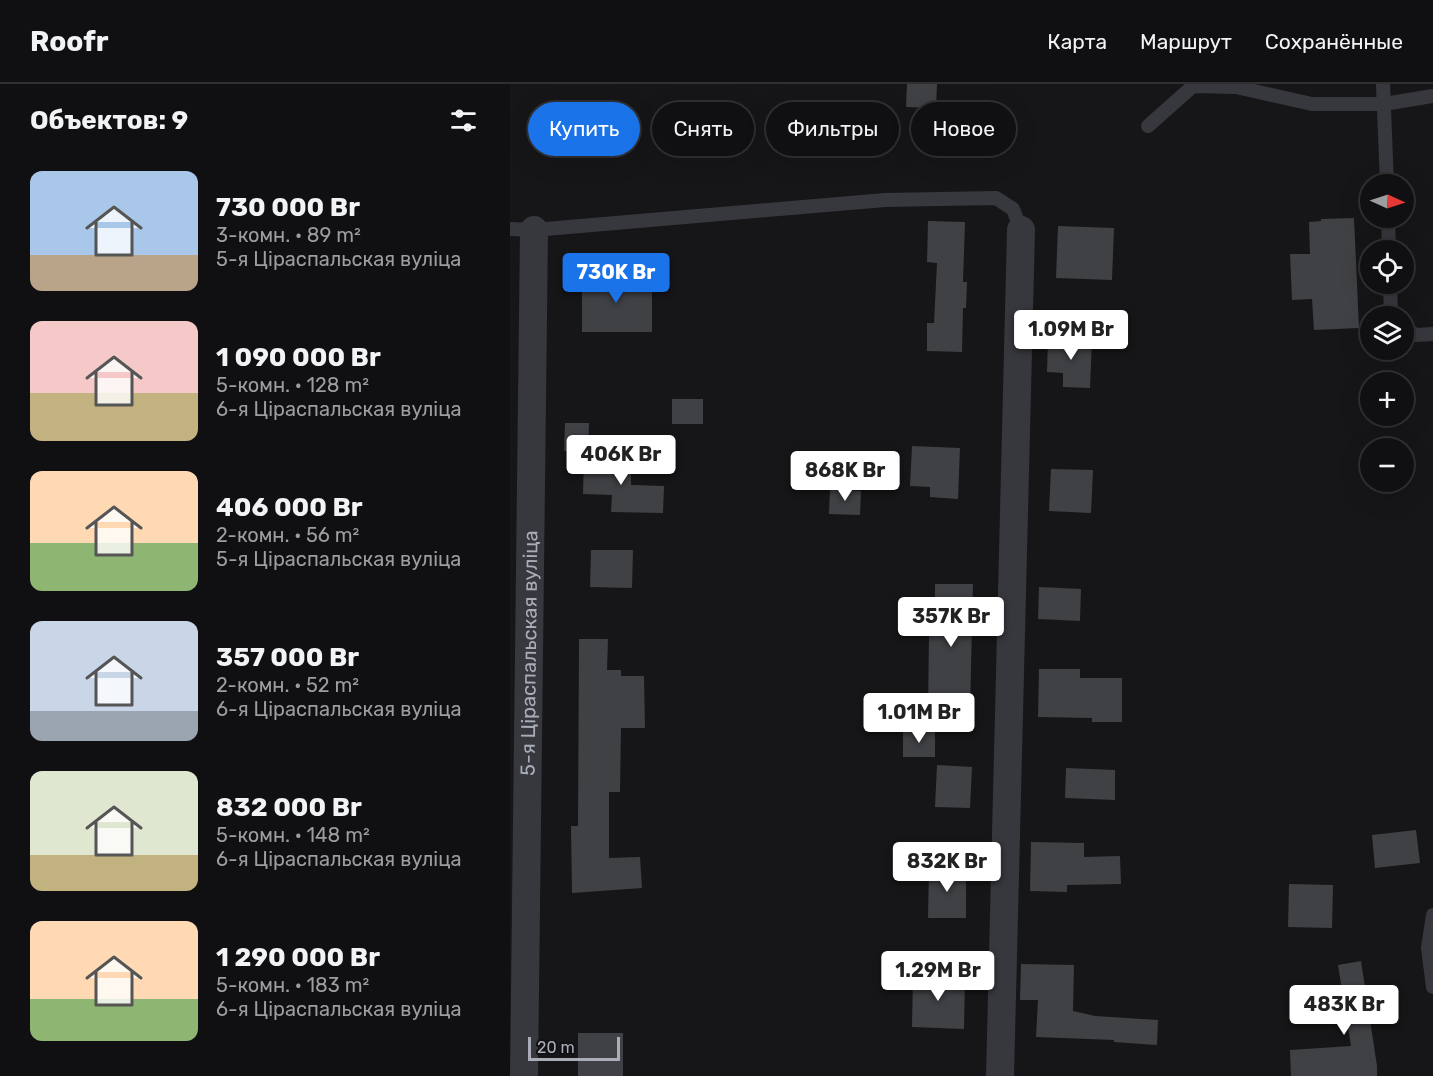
<!DOCTYPE html>
<html lang="ru">
<meta charset="utf-8">
<style>
:root{--surface:#101012;--page:#1e1e20;--text:#f1f3f6;--muted:#9c9d9f;--line:#303032;--accent:#1a73e8}
body{margin:0;font-family:Rubik,sans-serif;background:var(--page);color:var(--text);height:100vh;display:flex;flex-direction:column;font-size:22px;white-space:nowrap}
*{box-sizing:border-box;margin:0}
p{font-size:20px;color:var(--muted)}
.icon{flex:none;width:33px;height:33px;fill:none;stroke:currentColor;stroke-width:2;stroke-linecap:round;stroke-linejoin:round}
.map{position:relative;flex:1;overflow:hidden}
.side{display:flex;flex-direction:column;background:var(--surface);width:510px}
.side>*{flex:none}
.top-card{position:absolute;left:18px;top:18px;width:570px;height:54px;display:flex;gap:12px}
.needle{width:39px;rotate:93deg}
.fabs{position:absolute;left:850px;top:90px;display:grid;gap:12px}
.fabs a{display:grid;place-items:center;width:54px;height:54px;border-radius:50%;background:var(--surface);box-shadow:0 6px 24px #0002,0 0 0 2px var(--line);font-size:30px}
.scale{position:absolute;left:18px;bottom:15px;width:92px;box-sizing:border-box;padding-left:6px;border:3px solid #a8adb8;border-top:0;font-size:16px;line-height:21px;white-space:nowrap;color:#a8adb8;-webkit-text-stroke:4px #111113;paint-order:stroke}
.price{position:absolute;translate:-50% -51px;padding:0 14px;border-radius:6px;background:#fff;color:#222;font-size:20px;line-height:39px;filter:drop-shadow(0 2px 3px #0008)}
.price::after{content:'';position:absolute;left:50%;top:36px;width:18px;height:14px;margin-left:-9px;background:inherit;clip-path:polygon(0 0,100% 0,50% 100%)}
.price.current{background:var(--accent);color:#fff}
ul{padding:0;list-style:none}
li{display:flex;align-items:center;gap:18px;height:150px;padding:0 30px}
li span{display:grid;place-items:center;flex:none;width:168px;height:120px;border-radius:12px;color:#555}
li>.icon{margin-inline-start:auto}
span .icon{width:72px;height:72px;fill:#fffc;stroke-width:1}
li b{font-size:26px}
h2{display:flex;justify-content:space-between;align-items:center;height:72px;padding:0 30px;font-size:26px}
.pill{padding:0 21px;border-radius:27px;background:var(--surface);box-shadow:0 6px 24px #0002,0 0 0 2px var(--line);font-size:21px;line-height:54px}
.pill.current{background:var(--accent);color:#fff}
header{display:flex;align-items:center;gap:36px;box-sizing:border-box;height:84px;padding:0 30px;background:var(--surface);border-bottom:2px solid var(--line)}
header strong{font-size:28px}
nav{display:flex;gap:33px;margin-inline-start:auto;font-size:21px}
main{display:flex;flex:1;min-height:0}
.map>svg:first-child{display:block}
.building{fill:#404145}
.lines{fill:none;stroke-linecap:round;stroke-linejoin:round}
.lane{stroke:#37383d;stroke-width:14}
.street{stroke:#37383d;stroke-width:28}
.labels{text-anchor:middle;stroke-width:4.5;stroke-linejoin:round;paint-order:stroke}
.street-label{font-size:20px;fill:#a8adb8;stroke:#111113}
</style>
<header>
<strong>Roofr</strong>
<nav><a>Карта</a><a>Маршрут</a><a>Сохранённые</a></nav>
</header>
<main>
<section class="side">
<h2>Объектов: 9<svg class="icon" aria-label="filters" viewBox="0 0 24 24"><path d="M4 7h16M4 17h16"/><circle cx="9" cy="7" r="2"/><circle cx="15" cy="17" r="2"/></svg></h2>
<ul>
<li><span style="background:linear-gradient(#a9c7e8 70%,#b9a48a 0)"><svg class="icon" aria-label="home" viewBox="0 0 24 24"><path d="M3 11l9-7 9 7M6 9v11h12V9"/></svg></span><div><b>730 000 Br</b><p>3-комн. · 89 m²</p><p>5-я Ціраспальская вуліца</p></div></li>
<li><span style="background:linear-gradient(#f6c9c9 60%,#c2b280 0)"><svg class="icon" aria-label="home" viewBox="0 0 24 24"><path d="M3 11l9-7 9 7M6 9v11h12V9"/></svg></span><div><b>1 090 000 Br</b><p>5-комн. · 128 m²</p><p>6-я Ціраспальская вуліца</p></div></li>
<li><span style="background:linear-gradient(#ffd9b3 60%,#8fb573 0)"><svg class="icon" aria-label="home" viewBox="0 0 24 24"><path d="M3 11l9-7 9 7M6 9v11h12V9"/></svg></span><div><b>406 000 Br</b><p>2-комн. · 56 m²</p><p>5-я Ціраспальская вуліца</p></div></li>
<li><span style="background:linear-gradient(#c9d6e8 75%,#9aa5b1 0)"><svg class="icon" aria-label="home" viewBox="0 0 24 24"><path d="M3 11l9-7 9 7M6 9v11h12V9"/></svg></span><div><b>357 000 Br</b><p>2-комн. · 52 m²</p><p>6-я Ціраспальская вуліца</p></div></li>
<li><span style="background:linear-gradient(#dfe7d0 70%,#c2b280 0)"><svg class="icon" aria-label="home" viewBox="0 0 24 24"><path d="M3 11l9-7 9 7M6 9v11h12V9"/></svg></span><div><b>832 000 Br</b><p>5-комн. · 148 m²</p><p>6-я Ціраспальская вуліца</p></div></li>
<li><span style="background:linear-gradient(#ffd9b3 65%,#8fb573 0)"><svg class="icon" aria-label="home" viewBox="0 0 24 24"><path d="M3 11l9-7 9 7M6 9v11h12V9"/></svg></span><div><b>1 290 000 Br</b><p>5-комн. · 183 m²</p><p>6-я Ціраспальская вуліца</p></div></li>
</ul>
</section>
<div class="map">
<svg width="923" height="992" viewBox="0 0 923 992">
<rect width="100%" height="100%" fill="#161618"/>
<!-- building -->
<path class="building" d="M397 0H427L426 24 396 23Z
M844 134 849 244 804 246 802 215 782 216 780 170H800L799 138 811 137V135Z
M418 137 455 138 453 198H457L456 224H453L452 268 417 267V239H424L427 179 417 178Z
M548 142 604 144 602 196 546 194Z
M82 188H118V198H142V248H72V198H82Z
M538 255 582 256 580 304 553 303V289L537 288Z
M162 315H193V340H162Z
M55 339H79L78 367H54Z
M402 362 450 364 448 415 420 413V403L400 402Z
M74 373 121 374V401L154 402 153 429 101 428 102 411 73 410Z
M541 385 583 386 581 429 539 427Z
M320 405 351 407 350 431 319 430Z
M81 466H123L122 504 80 503Z
M425 500H463L460 625H418L419 551 425 550Z
M529 503 571 505 570 537 528 535Z
M69 555H98L97 586H111V592H134L135 644H111L110 708H99V774L130 773 132 804 62 809 61 742H68Z
M529 585H570V594H612V638H582V634L528 633Z
M393 647H425V673H393Z
M427 681 462 683 460 724 425 723Z
M556 684 605 686V716L555 714Z
M906 746 910 779 865 784 862 751Z
M521 758 574 759V773L610 772 611 800 557 801V808L520 807Z
M419 783H456V834H418Z
M779 800 823 801 822 844 778 843Z
M851 877 867 982V992H781L780 966 841 962 828 881Z
M511 880 564 881 563 927 585 932 648 936 647 961 604 958V956L526 953 528 916H510Z
M403 891 455 893 454 945 402 943Z
M68 949H113V992H68Z"/>
<g class="lines">
<!-- lane -->
<path class="lane" d="M873 0 877 100
M638 42 683 2 726 3 802 20H874L923 12
M878 134 879 166
M0 145 24 146 375 116 486 114 503 125 511 146
M880 200 881 232
M894 244 906 251 923 250
M923 831 918 864 923 903"/>
<!-- street -->
<g class="street">
<path id="s1" d="M14 992 24 146"/>
<path d="M490 992 511 146"/>
</g>
</g>
<g class="labels">
<!-- street labels -->
<g class="street-label">
<text dy="7" stroke="none"><textPath href="#s1" startOffset="423">5-я Ціраспальская вуліца</textPath></text>
</g>
</g>
</svg>
<div class="fabs">
<a><svg class="needle" viewBox="-14 -14 28 28"><path d="M0-13l5 13h-10z" fill="#e53935"/><path d="M0 13l5-13h-10z" fill="#9c9d9f"/></svg></a>
<a><svg class="icon" aria-label="locate" viewBox="0 0 24 24"><circle cx="12" cy="12" r="6"/><path d="M12 2v4M12 18v4M2 12h4M18 12h4"/></svg></a>
<a><svg class="icon" aria-label="layers" viewBox="0 0 24 24"><path d="M12 4l9 5-9 5-9-5zM3 14l9 5 9-5"/></svg></a>
<a>+</a>
<a>−</a>
</div>
<div class="scale">20 m</div>
<b class="price current" style="left:106px;top:220px">730K Br</b>
<b class="price" style="left:561px;top:277px">1.09M Br</b>
<b class="price" style="left:111px;top:402px">406K Br</b>
<b class="price" style="left:335px;top:418px">868K Br</b>
<b class="price" style="left:441px;top:564px">357K Br</b>
<b class="price" style="left:409px;top:660px">1.01M Br</b>
<b class="price" style="left:437px;top:809px">832K Br</b>
<b class="price" style="left:428px;top:918px">1.29M Br</b>
<b class="price" style="left:834px;top:952px">483K Br</b>
<div class="top-card">
<a class="pill current">Купить</a>
<a class="pill">Снять</a>
<a class="pill">Фильтры</a>
<a class="pill">Новое</a>
</div>
</div>
</main>
